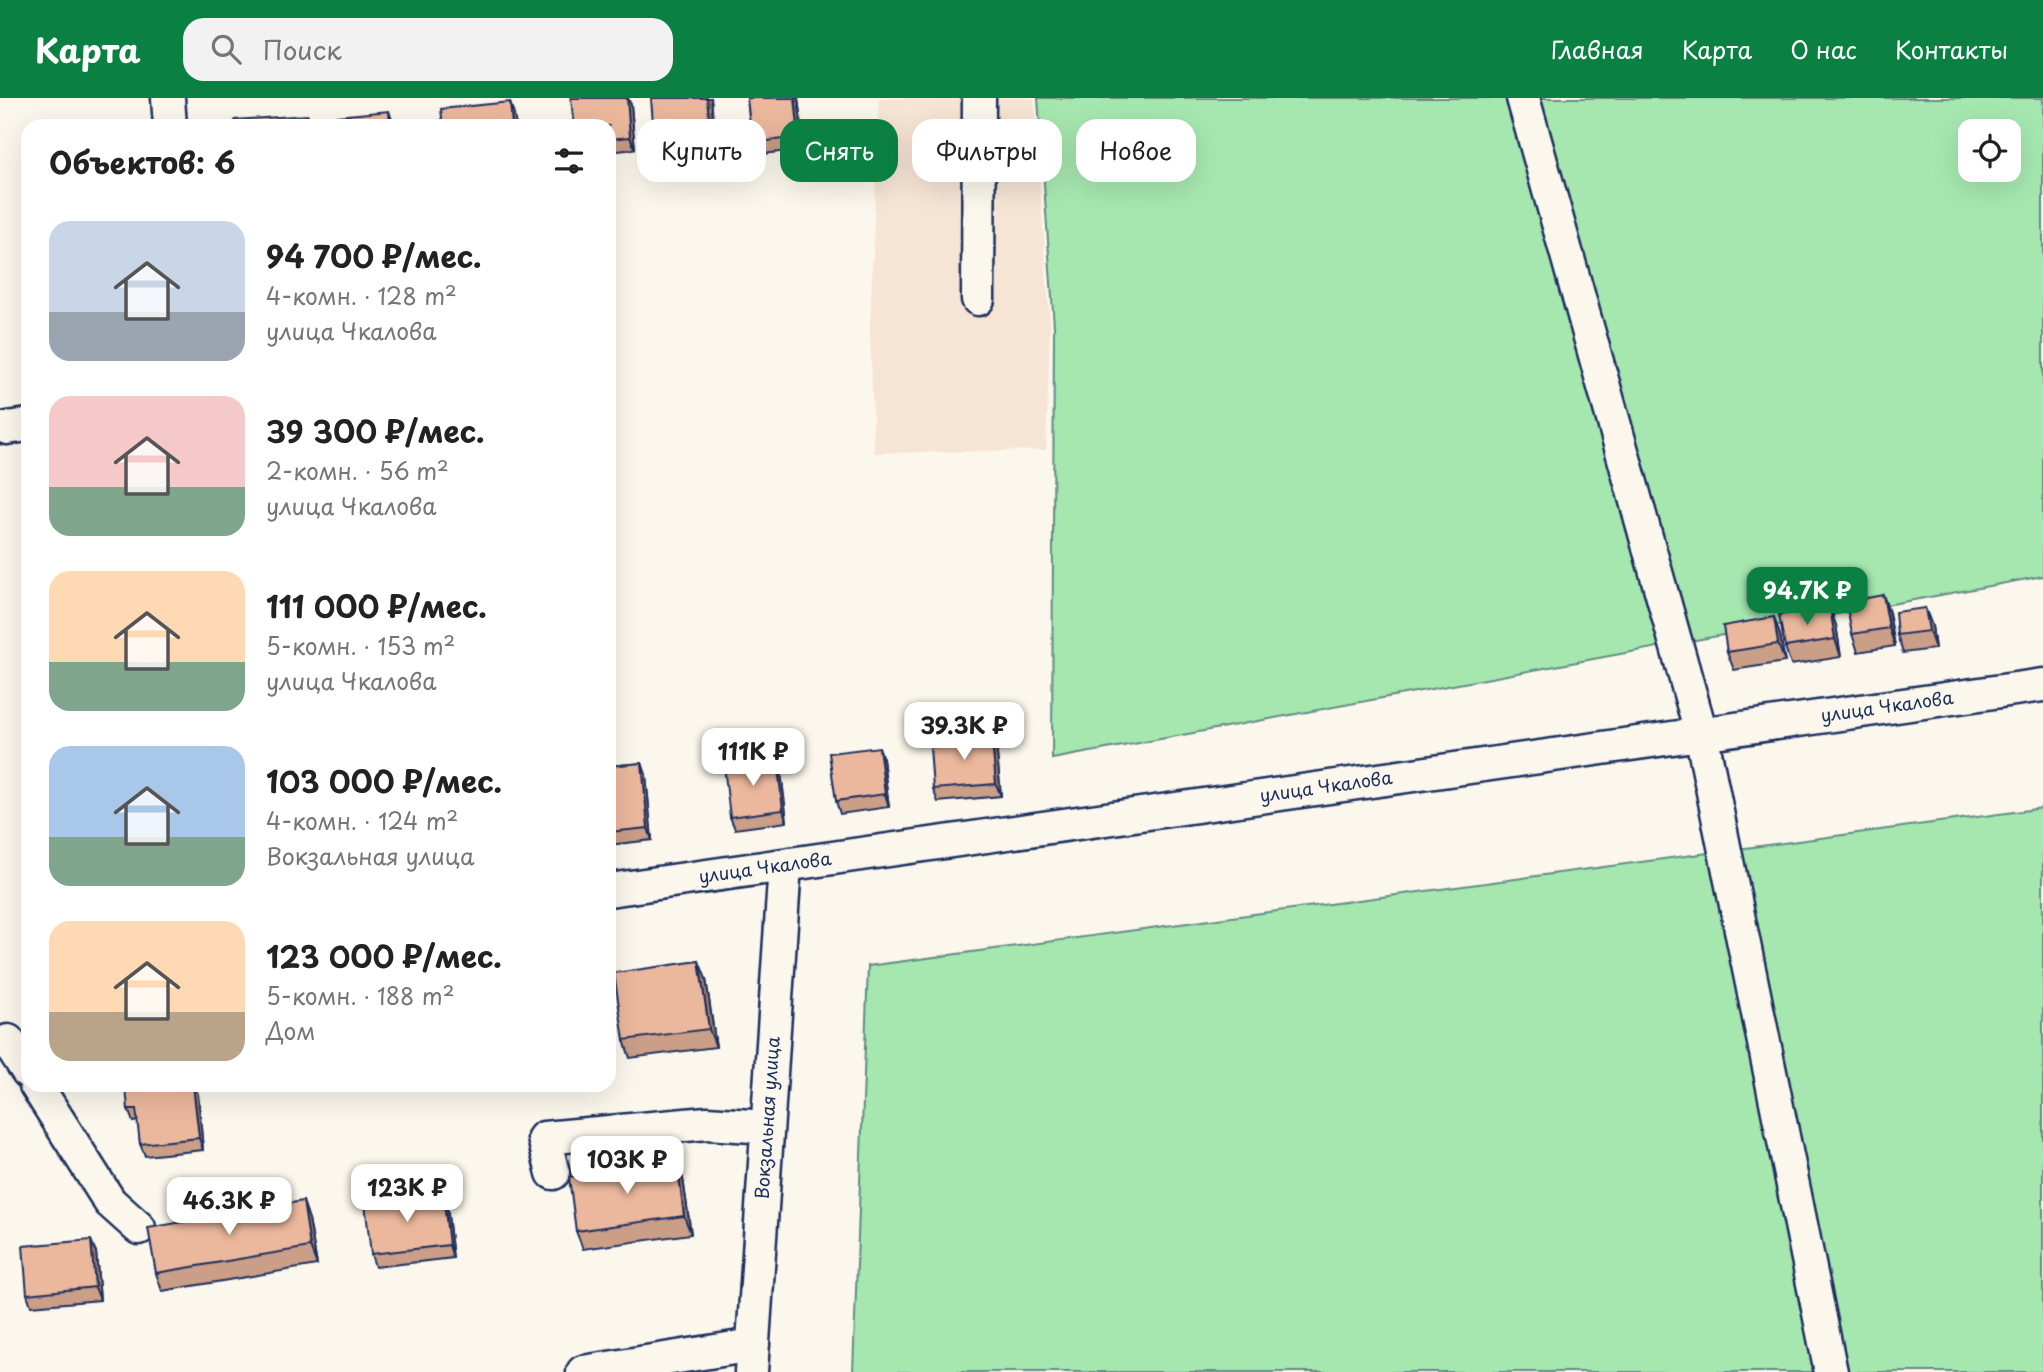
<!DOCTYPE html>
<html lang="ru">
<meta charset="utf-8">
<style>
:root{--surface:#fff;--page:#f2f2f2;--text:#222;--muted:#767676;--accent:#0b8043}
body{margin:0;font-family:"Playpen Sans",sans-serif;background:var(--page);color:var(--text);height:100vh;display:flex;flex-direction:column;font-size:26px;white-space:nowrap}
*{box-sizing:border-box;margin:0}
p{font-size:23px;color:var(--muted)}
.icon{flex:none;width:38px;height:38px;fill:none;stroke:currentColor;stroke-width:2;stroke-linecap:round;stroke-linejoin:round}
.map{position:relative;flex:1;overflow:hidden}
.sheet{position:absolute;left:21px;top:21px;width:595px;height:973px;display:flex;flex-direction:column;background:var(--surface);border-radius:21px;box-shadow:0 7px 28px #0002}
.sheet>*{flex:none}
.guide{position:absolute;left:637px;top:21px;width:665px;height:63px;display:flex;gap:14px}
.buttons{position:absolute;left:1958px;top:21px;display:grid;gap:14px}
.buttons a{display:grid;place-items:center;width:63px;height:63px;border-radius:14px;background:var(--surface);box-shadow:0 7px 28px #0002;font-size:35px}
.price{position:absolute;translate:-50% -60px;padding:0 16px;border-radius:14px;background:#fff;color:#222;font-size:23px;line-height:46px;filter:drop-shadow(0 2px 4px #0008)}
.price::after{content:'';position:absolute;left:50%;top:42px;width:21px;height:16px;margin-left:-10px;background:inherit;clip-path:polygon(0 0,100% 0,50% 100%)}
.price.current{background:var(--accent);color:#fff}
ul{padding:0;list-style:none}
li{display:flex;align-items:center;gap:21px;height:175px;padding:0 28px}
li span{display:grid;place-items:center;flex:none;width:196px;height:140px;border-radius:21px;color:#555}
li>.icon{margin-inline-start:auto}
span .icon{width:84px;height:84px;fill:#fffc;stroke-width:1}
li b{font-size:30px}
h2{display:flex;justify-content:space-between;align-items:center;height:84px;padding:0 28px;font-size:30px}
.tag{padding:0 24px;border-radius:21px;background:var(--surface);box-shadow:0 7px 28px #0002;font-size:24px;line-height:63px}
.tag.current{background:var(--accent);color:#fff}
header{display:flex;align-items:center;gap:42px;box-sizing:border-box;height:98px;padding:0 35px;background:var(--accent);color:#fff}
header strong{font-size:33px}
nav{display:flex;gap:38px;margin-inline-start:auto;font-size:24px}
.search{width:490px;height:63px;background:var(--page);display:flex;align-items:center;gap:18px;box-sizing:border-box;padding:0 24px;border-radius:21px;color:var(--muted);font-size:26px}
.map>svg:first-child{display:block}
.built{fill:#f6e4d4}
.green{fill:#a6e7af;stroke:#608b86;stroke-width:2;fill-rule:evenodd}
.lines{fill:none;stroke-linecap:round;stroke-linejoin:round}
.minor-casing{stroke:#1b2f5e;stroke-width:37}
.minor{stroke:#fbf7ec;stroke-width:32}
.wall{fill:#ca9e87;stroke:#1b2f5e;stroke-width:2}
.shaded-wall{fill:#a4816e;stroke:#1b2f5e;stroke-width:2}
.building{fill:#ebb89d;stroke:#1b2f5e;stroke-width:2}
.labels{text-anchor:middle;stroke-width:5;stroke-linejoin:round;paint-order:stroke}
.street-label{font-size:18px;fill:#1b2f5e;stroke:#fbf7ec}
</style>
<header>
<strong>Карта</strong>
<div class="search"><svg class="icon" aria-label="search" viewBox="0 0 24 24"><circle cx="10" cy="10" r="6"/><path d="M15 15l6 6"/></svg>Поиск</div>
<nav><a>Главная</a><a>Карта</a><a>О нас</a><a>Контакты</a></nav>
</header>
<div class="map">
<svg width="2043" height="1274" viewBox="0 0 2043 1274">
<rect width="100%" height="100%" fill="#fbf7ec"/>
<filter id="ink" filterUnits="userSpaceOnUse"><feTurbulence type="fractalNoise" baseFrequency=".0143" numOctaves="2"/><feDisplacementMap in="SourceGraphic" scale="14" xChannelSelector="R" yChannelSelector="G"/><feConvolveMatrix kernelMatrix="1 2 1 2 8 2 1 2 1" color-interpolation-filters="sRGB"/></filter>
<g filter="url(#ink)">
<!-- built -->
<path class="built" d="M879 0H1034L1050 227 1046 352 874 355 870 230Z"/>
<!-- green -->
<path class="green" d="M1038 0H2043V478L1052 661 1054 228ZM1970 33H2009V72H1970Z
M2043 710V1274H853L868 868Z"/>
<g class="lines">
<defs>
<path id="minor" d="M168 0 170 28
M1523 0 1701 635 1831 1274
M978 201 979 0
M7 330 28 327
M609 792 2043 587
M8 943 28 974
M36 987 110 1104 139 1130
M553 1075 544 1040 707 1025 767 1029
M583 1274 753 1247
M751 1274 785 767"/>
</defs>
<!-- minor casing -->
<use href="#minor" class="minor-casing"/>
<!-- minor -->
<use href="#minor" class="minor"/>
</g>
<!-- wall -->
<path class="wall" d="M711 0 716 56 683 58 679 47 658 49 654 37Z
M747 0H798L804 51 756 57 752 45Z
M631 7 635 51 609 54V28Z
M1883 497 1889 515 1895 548 1858 554 1852 536Z
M1925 510 1932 528 1935 551 1903 555 1897 537Z
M1836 527 1841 559 1791 567 1785 549Z
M1780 537 1785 564 1734 572 1727 554Z
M996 645 1001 698 938 704 933 691Z
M883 661 889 709 840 716 836 703Z
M777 662 781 674 787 724 735 731 730 719Z
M642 665 646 677 652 742 609 747V668Z
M706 881 716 949 630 960 624 942Z
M198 996 203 1052 145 1058 140 1046 138 1023 133 1024 128 1011Z
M683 1081 691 1136 583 1151 576 1133Z
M447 1108 453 1160 375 1169 371 1156Z
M309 1121 317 1167 162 1193 156 1175Z
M96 1154 100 1202 31 1208 27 1196Z"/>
<!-- shaded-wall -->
<path class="shaded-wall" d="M627 0H628L631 7 635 51 630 39Z
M707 0H711L716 56 711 43Z
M795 0H798L804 51 799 39Z
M510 4 514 17 516 28H512Z
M389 13 394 28H390Z
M1883 497 1889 515 1895 548 1889 530Z
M1830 509 1836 527 1841 559 1835 541Z
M1925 510 1932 528 1935 551 1929 533Z
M1774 519 1780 537 1785 564 1778 546Z
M991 633 996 645 1001 698 996 686Z
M879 649 883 661 889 709 885 696Z
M777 662 781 674 787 724 783 712Z
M642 665 646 677 652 742 648 730Z
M699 863 706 881 716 949 709 931Z
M193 987 198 996 203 1052 199 1040Z
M677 1063 683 1081 691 1136 684 1118Z
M443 1096 447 1108 453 1160 449 1147Z
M303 1103 309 1121 317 1167 310 1149Z
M91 1142 96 1154 100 1202 95 1189Z"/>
<!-- building -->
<path class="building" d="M571 0H627L630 39 609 41V28H574Z
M651 0H707L711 43 678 46V35L654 37Z
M747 0H795L799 39 752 45Z
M510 4 512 28H443L441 11Z
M389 13 390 28H338L337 18Z
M308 17 309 28H236L235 22Z
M1883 497 1889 530 1852 536 1846 504Z
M1830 509 1835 541 1785 549 1779 517Z
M1925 510 1929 533 1897 537 1895 514Z
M1774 519 1778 546 1727 554 1723 528Z
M991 633 996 686 933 691 930 649 963 646 962 635Z
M879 649 885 696 836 703 829 655Z
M777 662 783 712 730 719 724 668Z
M642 665 648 730 609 734V668Z
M699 863 709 931 624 942 614 875Z
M162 987H193L199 1040 140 1046 136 1011H128L126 990Z
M677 1063 684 1118 576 1133 569 1079Z
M443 1096 449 1147 371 1156 365 1105Z
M303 1103 310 1149 156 1175 148 1130Z
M91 1142 95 1189 27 1196 23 1148Z"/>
</g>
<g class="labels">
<!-- street labels -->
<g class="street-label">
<text transform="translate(1887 609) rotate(-8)" y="6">улица Чкалова</text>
<text transform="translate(1326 689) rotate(-8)" y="6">улица Чкалова</text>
<text transform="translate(765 770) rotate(-8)" y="6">улица Чкалова</text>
<text transform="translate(768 1020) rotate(-86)" y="6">Вокзальная улица</text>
</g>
</g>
</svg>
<div class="buttons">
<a><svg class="icon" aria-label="locate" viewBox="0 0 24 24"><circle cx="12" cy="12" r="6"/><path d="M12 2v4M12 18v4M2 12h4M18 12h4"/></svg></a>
</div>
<b class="price current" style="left:1807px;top:529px">94.7K ₽</b>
<b class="price" style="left:964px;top:664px">39.3K ₽</b>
<b class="price" style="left:753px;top:690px">111K ₽</b>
<b class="price" style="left:627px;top:1098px">103K ₽</b>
<b class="price" style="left:407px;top:1126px">123K ₽</b>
<b class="price" style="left:229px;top:1139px">46.3K ₽</b>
<div class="guide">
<a class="tag">Купить</a>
<a class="tag current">Снять</a>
<a class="tag">Фильтры</a>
<a class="tag">Новое</a>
</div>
<section class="sheet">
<h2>Объектов: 6<svg class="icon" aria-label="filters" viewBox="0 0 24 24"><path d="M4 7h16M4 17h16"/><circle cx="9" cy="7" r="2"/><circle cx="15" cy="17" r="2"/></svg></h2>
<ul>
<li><span style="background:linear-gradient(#c9d6e8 65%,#9aa5b1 0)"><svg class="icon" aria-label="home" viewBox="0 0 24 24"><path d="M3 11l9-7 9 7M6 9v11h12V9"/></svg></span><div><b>94 700 ₽/мес.</b><p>4-комн. · 128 m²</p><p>улица Чкалова</p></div></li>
<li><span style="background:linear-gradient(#f6c9c9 65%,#7fa58c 0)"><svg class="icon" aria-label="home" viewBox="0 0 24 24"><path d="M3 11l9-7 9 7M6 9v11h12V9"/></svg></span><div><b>39 300 ₽/мес.</b><p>2-комн. · 56 m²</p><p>улица Чкалова</p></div></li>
<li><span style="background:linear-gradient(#ffd9b3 65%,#7fa58c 0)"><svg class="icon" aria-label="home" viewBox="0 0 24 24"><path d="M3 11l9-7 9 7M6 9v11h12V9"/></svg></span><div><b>111 000 ₽/мес.</b><p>5-комн. · 153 m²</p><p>улица Чкалова</p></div></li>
<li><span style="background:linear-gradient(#a9c7e8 65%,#7fa58c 0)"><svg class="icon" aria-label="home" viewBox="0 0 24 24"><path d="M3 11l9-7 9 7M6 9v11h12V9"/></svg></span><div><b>103 000 ₽/мес.</b><p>4-комн. · 124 m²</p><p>Вокзальная улица</p></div></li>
<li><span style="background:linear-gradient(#ffd9b3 65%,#b9a48a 0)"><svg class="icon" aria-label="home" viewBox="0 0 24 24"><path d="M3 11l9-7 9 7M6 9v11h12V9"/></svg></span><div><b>123 000 ₽/мес.</b><p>5-комн. · 188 m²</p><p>Дом</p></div></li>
</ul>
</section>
</div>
